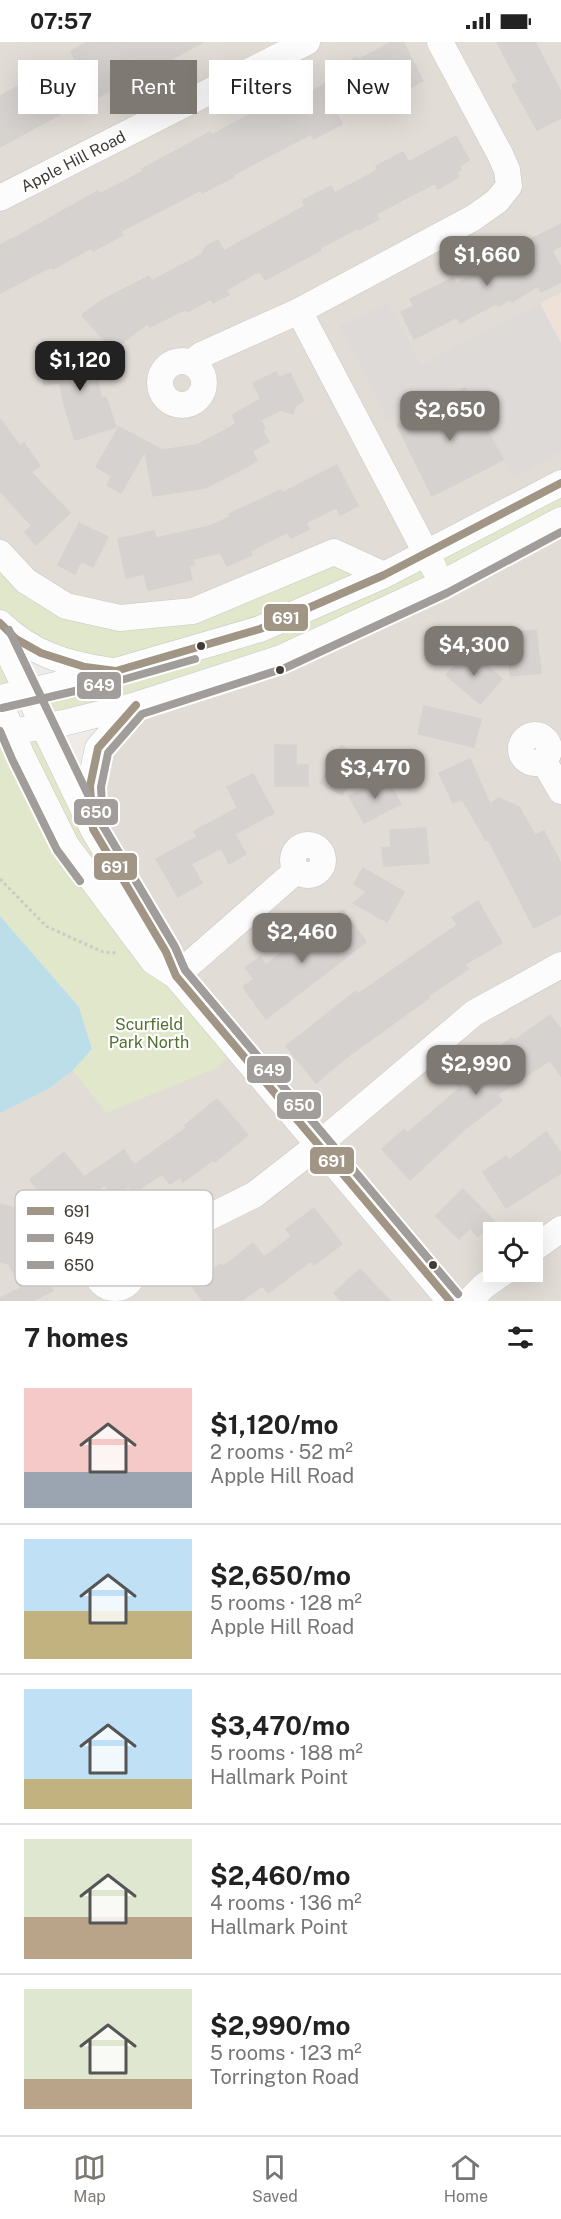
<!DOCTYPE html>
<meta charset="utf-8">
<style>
:root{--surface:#fff;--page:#f6f6f6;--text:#222;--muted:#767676;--line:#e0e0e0;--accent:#7f7974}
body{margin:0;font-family:"Public Sans",sans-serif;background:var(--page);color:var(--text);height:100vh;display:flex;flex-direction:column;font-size:22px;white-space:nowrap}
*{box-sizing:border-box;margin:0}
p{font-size:20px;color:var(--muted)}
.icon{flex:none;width:33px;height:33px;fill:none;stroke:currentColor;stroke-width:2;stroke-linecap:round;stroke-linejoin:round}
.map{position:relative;height:1259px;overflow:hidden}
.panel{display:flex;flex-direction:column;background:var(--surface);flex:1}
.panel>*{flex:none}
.hud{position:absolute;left:18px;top:18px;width:525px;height:54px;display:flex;gap:12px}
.controls{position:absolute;left:483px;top:1180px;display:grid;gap:12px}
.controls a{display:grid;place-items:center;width:60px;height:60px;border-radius:0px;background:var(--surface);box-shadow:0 6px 24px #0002;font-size:30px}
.price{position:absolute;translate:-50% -51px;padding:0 14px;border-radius:12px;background:var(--accent);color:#fff;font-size:20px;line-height:39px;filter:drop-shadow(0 2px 3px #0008)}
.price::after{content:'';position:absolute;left:50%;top:36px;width:18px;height:14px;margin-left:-9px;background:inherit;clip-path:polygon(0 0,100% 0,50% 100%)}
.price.current{background:#222;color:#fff}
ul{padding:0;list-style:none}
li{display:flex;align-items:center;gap:18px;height:150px;padding:0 24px}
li+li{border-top:2px solid var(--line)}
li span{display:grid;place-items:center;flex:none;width:168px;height:120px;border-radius:0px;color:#555}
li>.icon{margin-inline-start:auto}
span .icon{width:72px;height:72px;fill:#fffc;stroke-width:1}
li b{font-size:26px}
h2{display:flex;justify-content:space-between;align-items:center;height:72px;padding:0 24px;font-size:26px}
.pill{padding:0 21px;border-radius:0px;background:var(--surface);box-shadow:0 6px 24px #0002;font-size:21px;line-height:54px}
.pill.current{background:var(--accent);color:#fff}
.status{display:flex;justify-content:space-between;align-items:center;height:42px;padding:0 30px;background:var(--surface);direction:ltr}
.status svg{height:16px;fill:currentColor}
.dock{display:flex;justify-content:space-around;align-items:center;height:84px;border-top:2px solid var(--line);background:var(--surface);font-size:16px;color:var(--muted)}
.dock a{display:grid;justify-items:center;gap:3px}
.dock .current{color:var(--accent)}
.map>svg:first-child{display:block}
.residential{fill:#e2dcd6;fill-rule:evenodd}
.commercial{fill:#ede1d8}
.green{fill:#e0e7ca}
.parking{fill:#dddad8}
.water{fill:#bbdee9}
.building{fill:#d6d2cf;stroke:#d6d2ce;stroke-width:1.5}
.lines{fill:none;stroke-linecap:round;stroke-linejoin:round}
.minor-casing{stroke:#cbc7c4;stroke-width:27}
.path{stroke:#ccc9c6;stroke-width:3;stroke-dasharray:3 3;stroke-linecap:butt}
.minor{stroke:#fcfcfc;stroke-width:26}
.bus-1-casing{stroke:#fff;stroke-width:12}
.bus-2-casing{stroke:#fff;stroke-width:12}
.bus-3-casing{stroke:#fff;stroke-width:12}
.bus-1{stroke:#a19686;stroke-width:8}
.bus-2{stroke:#a19d9a;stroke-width:8}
.bus-3{stroke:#a19d9a;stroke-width:8}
.bus-dot{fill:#433b35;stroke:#fff;stroke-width:2}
.labels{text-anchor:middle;stroke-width:4.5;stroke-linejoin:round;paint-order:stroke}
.street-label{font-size:16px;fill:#433b35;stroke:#fff}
.park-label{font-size:16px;fill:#51702d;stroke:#fff}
.key{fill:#fff;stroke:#c7c4c2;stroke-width:1.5}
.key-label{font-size:16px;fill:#433b35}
.line-badge{stroke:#fff;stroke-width:2}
.badge-label{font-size:16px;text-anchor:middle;font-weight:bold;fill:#fff}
</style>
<div class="status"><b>07:57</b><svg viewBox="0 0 49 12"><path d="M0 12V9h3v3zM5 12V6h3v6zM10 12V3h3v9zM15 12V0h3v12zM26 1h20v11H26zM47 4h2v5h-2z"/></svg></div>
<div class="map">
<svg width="561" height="1259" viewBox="0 0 561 1259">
<rect width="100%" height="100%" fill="#eeebe8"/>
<!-- residential -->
<path class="residential" d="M0 0H561V251L540 262 561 301V441L427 512 193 569 66 564 0 511Z
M561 478V1259H0V1071L50 1046 73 1028 107 1071 90 744 136 663ZM494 1191H532V1230H494Z"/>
<!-- commercial -->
<path class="commercial" d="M561 251V301L540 261Z"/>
<!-- green -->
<path class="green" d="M561 441V478L281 616 63 681 53 704 236 1006 217 1026 106 1071 73 1028 92 1007 79 965 0 874V692L45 685 29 651 0 656V593L29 650 114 629 0 581V511L66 564 193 569 334 510 384 533Z"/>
<!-- parking -->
<path class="parking" d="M388 260 421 323 540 261 561 301V410L513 435 461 340 388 378 340 284Z"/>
<!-- water -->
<path class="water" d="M0 874 79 965 92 1007 73 1028 50 1046 0 1071Z"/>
<!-- building -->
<path class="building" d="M88 0H203L145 32 144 31 69 70 68 68 0 105V54L31 37 34 42 76 20 71 9Z
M392 0H403L423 39 390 56 385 47 337 72 342 82 314 97 311 92 233 133 234 135 202 151 201 148 121 189 123 193 93 209 91 206 53 227 51 225 0 251V203L11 197V198L98 149 100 152 144 129 142 127 194 99 210 90 212 93 306 42 310 50 339 35 335 27 357 15 358 18Z
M497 0H535L561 50V76L537 88 512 43 518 40Z
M456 94 469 118 459 124 461 128 457 130 459 135 438 147 435 141 376 172 379 177 359 188 358 186 320 206 321 208 265 238 260 229 226 248 229 253 213 261 211 257 187 270 186 267 150 285 148 281 113 308 82 273 99 260 149 234 152 239 202 212 206 204 218 198 224 209 305 164 303 158 331 144 335 151 378 128 376 124 403 110 409 120Z
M561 182V204L552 209 561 225V240L541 250 538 244 512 260 510 257 499 264 497 261 460 281 457 275 414 297 401 270 414 264 410 257 453 236 456 242 496 219 498 222 502 220 504 223 536 206 531 197Z
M93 309 101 356 106 355 116 385 75 398 64 363 60 341 44 343 41 316Z
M276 330 279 336 290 331 304 359 295 364 293 372 280 368 261 378 265 386 262 388 269 400 252 409 257 418 250 423 205 446 153 454 145 409 121 451 107 443 112 434 96 425 119 385 162 408 197 403 231 385 236 381 232 373 261 357 253 341Z
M465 346 503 418 432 454 397 383Z
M0 377 20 404 24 401 40 424 31 430 70 471 36 503 25 490 32 484 0 449Z
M337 423 358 464 340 473 337 465 306 481 309 487 291 496 288 490 250 509 252 513 227 524 220 511 193 517 194 523H189L192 538 148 548 144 532 126 536 118 497 154 489 156 496 210 484 230 475 229 472 281 448 282 451Z
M79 481 108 495 93 525 81 519 75 532 58 523Z
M536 588 541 631 510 634 509 618 517 617 515 590Z
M469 607 502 637 480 662 446 633Z
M424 664 481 677 474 705 418 692Z
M275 703H296V723H308V744H275Z
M341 704 363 716 342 753 320 741Z
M470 717 490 762 499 756 519 765 535 793 544 789 561 822V872L534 886 488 797 486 798 462 757 453 761 439 731Z
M253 732 274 771 235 792 246 812 229 822 221 806 191 822 202 841 178 855 156 817 197 795 194 789 238 766 227 745Z
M386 735 401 762 364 781 349 754Z
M426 786 429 821 384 824 382 806 391 805 390 788Z
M363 826 404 850 387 880 353 861 367 850 354 842Z
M478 859 502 901 465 922 468 927 428 954 429 956 343 1018 316 1041 286 1004 356 949 358 952 457 883 452 875Z
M343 868 366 900 266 977 243 945 254 937 245 926 260 915 266 923 302 894 304 897Z
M550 973 561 987V1034L550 1018 497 1053 502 1059 465 1087 410 1138 382 1107 404 1087 407 1091 460 1046 456 1041 492 1014 490 1011 512 996 514 999Z
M217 1057 248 1093 215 1120 213 1118 183 1140 180 1135 170 1142 162 1132 134 1151 129 1144 113 1154 105 1142 62 1177 30 1138 64 1110 84 1135 124 1108 134 1123 186 1086 185 1083Z
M546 1090 561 1111V1131L506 1166 483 1130 506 1114 509 1118Z
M463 1147 494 1179 478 1195 470 1186 459 1197 436 1174Z
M0 1162 39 1173 22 1231 40 1222 53 1249 32 1259H0V1256L21 1246 9 1222 0 1220Z
M314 1166 342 1202 314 1223 311 1219 268 1251 262 1244 241 1259H203L191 1243 221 1222 223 1225 253 1201 264 1215 292 1194 286 1187Z
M360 1227 390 1259H341L334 1251Z"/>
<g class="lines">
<defs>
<path id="minor" d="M0 156 307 0
M299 269 434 526
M160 341a22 22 0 1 1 44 0a22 22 0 1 1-44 0Z
M192 321 201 313 299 269 473 176 497 159 509 144 507 128 500 112 440 0
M0 511 26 539 66 564 120 576 193 569 334 510 384 533
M0 581C31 611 65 622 107 628
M0 593 93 787 166 910 171 922
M0 656 116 629 260 587 384 533 561 441
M0 661 21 712 66 803 153 919 176 934 450 1259
M0 692 63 681 136 663 281 616 443 541 561 478
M521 707a14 14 0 1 1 28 0a14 14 0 1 1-28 0Z
M543 718 561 749
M92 775 90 744 98 706 136 663
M293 818a15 15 0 1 1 30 0a15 15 0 1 1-30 0Z
M176 934 297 828
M532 1208 561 1187
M96 1227a19 19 0 1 1 38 0a19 19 0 1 1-38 0Z
M129 1215 254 1153 318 1103 474 971 561 923
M469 1259 484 1244 504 1230"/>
</defs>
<!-- minor casing -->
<use href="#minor" class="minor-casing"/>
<!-- path -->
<path class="path" d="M0 837 46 884 103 910 118 911"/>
<!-- minor -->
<use href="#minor" class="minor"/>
<defs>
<path id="bus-1" d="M0 581 16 597 41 611 85 625 116 629 260 587 384 533 561 441
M136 663 98 706 90 744 93 787 166 910 176 934 450 1259"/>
<path id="bus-2" d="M2 666 118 639 195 617
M0 689 12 717 57 808 80 839
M458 1252 185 928 175 905 103 784 101 745 108 711 142 672 285 626 447 551 561 490"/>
<path id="bus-3" d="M9 588 102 782 175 905 185 928 458 1252"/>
</defs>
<!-- bus-1 casing -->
<use href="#bus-1" class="bus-1-casing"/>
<!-- bus-2 casing -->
<use href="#bus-2" class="bus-2-casing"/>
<!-- bus-3 casing -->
<use href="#bus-3" class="bus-3-casing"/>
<!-- bus-1 -->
<use href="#bus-1" class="bus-1"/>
<!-- bus-2 -->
<use href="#bus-2" class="bus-2"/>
<!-- bus-3 -->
<use href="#bus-3" class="bus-3"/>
</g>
<!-- markers -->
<g class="bus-dot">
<circle cx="201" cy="604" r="5"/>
<circle cx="280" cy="628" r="5"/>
<circle cx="433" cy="1223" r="5"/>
</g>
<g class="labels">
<!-- street labels -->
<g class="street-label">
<text transform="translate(73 119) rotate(-27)" y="6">Apple Hill Road</text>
</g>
<!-- park labels -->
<g class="park-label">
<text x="149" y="988">Scurfield<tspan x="149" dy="18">Park North</tspan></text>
</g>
</g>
<!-- legend -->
<rect x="15" y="1148" width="198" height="96" rx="9" class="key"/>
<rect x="27" y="1165" width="27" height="8" fill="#a19686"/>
<rect x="27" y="1192" width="27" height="8" fill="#a19d9a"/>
<rect x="27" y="1219" width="27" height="8" fill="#a19d9a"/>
<g class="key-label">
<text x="64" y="1175">691</text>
<text x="64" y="1202">649</text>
<text x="64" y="1229">650</text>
</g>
<g class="line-badge">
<rect x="263" y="561" width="46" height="29" rx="6" fill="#a19686"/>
<rect x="76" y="629" width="46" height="29" rx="6" fill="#a19d9a"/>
<rect x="73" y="756" width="46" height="28" rx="6" fill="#a19d9a"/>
<rect x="93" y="810" width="45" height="29" rx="6" fill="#a19686"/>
<rect x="246" y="1013" width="46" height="29" rx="6" fill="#a19d9a"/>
<rect x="276" y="1049" width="46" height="29" rx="6" fill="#a19d9a"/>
<rect x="309" y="1104" width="46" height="29" rx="6" fill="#a19686"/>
</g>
<g class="badge-label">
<text x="286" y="582">691</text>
<text x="99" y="649">649</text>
<text x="96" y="776">650</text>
<text x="115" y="831">691</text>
<text x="269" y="1034">649</text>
<text x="299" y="1069">650</text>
<text x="332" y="1125">691</text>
</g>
</svg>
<div class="controls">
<a><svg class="icon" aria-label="locate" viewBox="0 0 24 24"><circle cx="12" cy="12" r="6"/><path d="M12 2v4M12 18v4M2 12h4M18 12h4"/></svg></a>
</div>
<b class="price" style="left:487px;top:245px">$1,660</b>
<b class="price current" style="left:80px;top:350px">$1,120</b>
<b class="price" style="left:450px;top:400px">$2,650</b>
<b class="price" style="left:474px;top:635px">$4,300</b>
<b class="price" style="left:375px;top:758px">$3,470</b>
<b class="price" style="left:302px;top:922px">$2,460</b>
<b class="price" style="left:476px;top:1054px">$2,990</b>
<div class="hud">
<a class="pill">Buy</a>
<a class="pill current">Rent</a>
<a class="pill">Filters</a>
<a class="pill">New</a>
</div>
</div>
<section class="panel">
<h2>7 homes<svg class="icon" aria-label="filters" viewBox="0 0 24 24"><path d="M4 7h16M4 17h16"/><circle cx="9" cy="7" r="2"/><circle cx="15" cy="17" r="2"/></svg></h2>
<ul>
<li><span style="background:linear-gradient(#f6c9c9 70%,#9aa5b1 0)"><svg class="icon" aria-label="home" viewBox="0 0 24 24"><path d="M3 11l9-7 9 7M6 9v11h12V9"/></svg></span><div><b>$1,120/mo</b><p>2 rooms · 52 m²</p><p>Apple Hill Road</p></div></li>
<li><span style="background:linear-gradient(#bfe0f5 60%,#c2b280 0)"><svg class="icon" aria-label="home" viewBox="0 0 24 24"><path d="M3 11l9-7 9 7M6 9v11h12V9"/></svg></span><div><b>$2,650/mo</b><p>5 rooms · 128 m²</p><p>Apple Hill Road</p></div></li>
<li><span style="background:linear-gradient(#bfe0f5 75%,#c2b280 0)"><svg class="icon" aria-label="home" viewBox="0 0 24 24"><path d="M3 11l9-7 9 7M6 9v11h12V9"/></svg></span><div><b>$3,470/mo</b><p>5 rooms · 188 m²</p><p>Hallmark Point</p></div></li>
<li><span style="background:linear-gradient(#dfe7d0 65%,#b9a48a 0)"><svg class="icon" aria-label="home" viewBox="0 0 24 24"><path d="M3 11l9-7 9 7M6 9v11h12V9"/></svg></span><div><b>$2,460/mo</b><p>4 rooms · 136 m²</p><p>Hallmark Point</p></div></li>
<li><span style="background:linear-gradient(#dfe7d0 75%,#b9a48a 0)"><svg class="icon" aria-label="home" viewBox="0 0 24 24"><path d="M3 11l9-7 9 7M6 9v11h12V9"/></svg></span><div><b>$2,990/mo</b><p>5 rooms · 123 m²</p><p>Torrington Road</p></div></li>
</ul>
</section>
<nav class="dock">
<a class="current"><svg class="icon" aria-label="map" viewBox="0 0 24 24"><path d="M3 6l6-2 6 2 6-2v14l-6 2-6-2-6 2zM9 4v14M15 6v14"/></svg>Map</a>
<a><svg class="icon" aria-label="saved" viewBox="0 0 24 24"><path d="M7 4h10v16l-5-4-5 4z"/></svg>Saved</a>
<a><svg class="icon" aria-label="home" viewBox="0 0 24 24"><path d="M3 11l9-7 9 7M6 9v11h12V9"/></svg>Home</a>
</nav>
